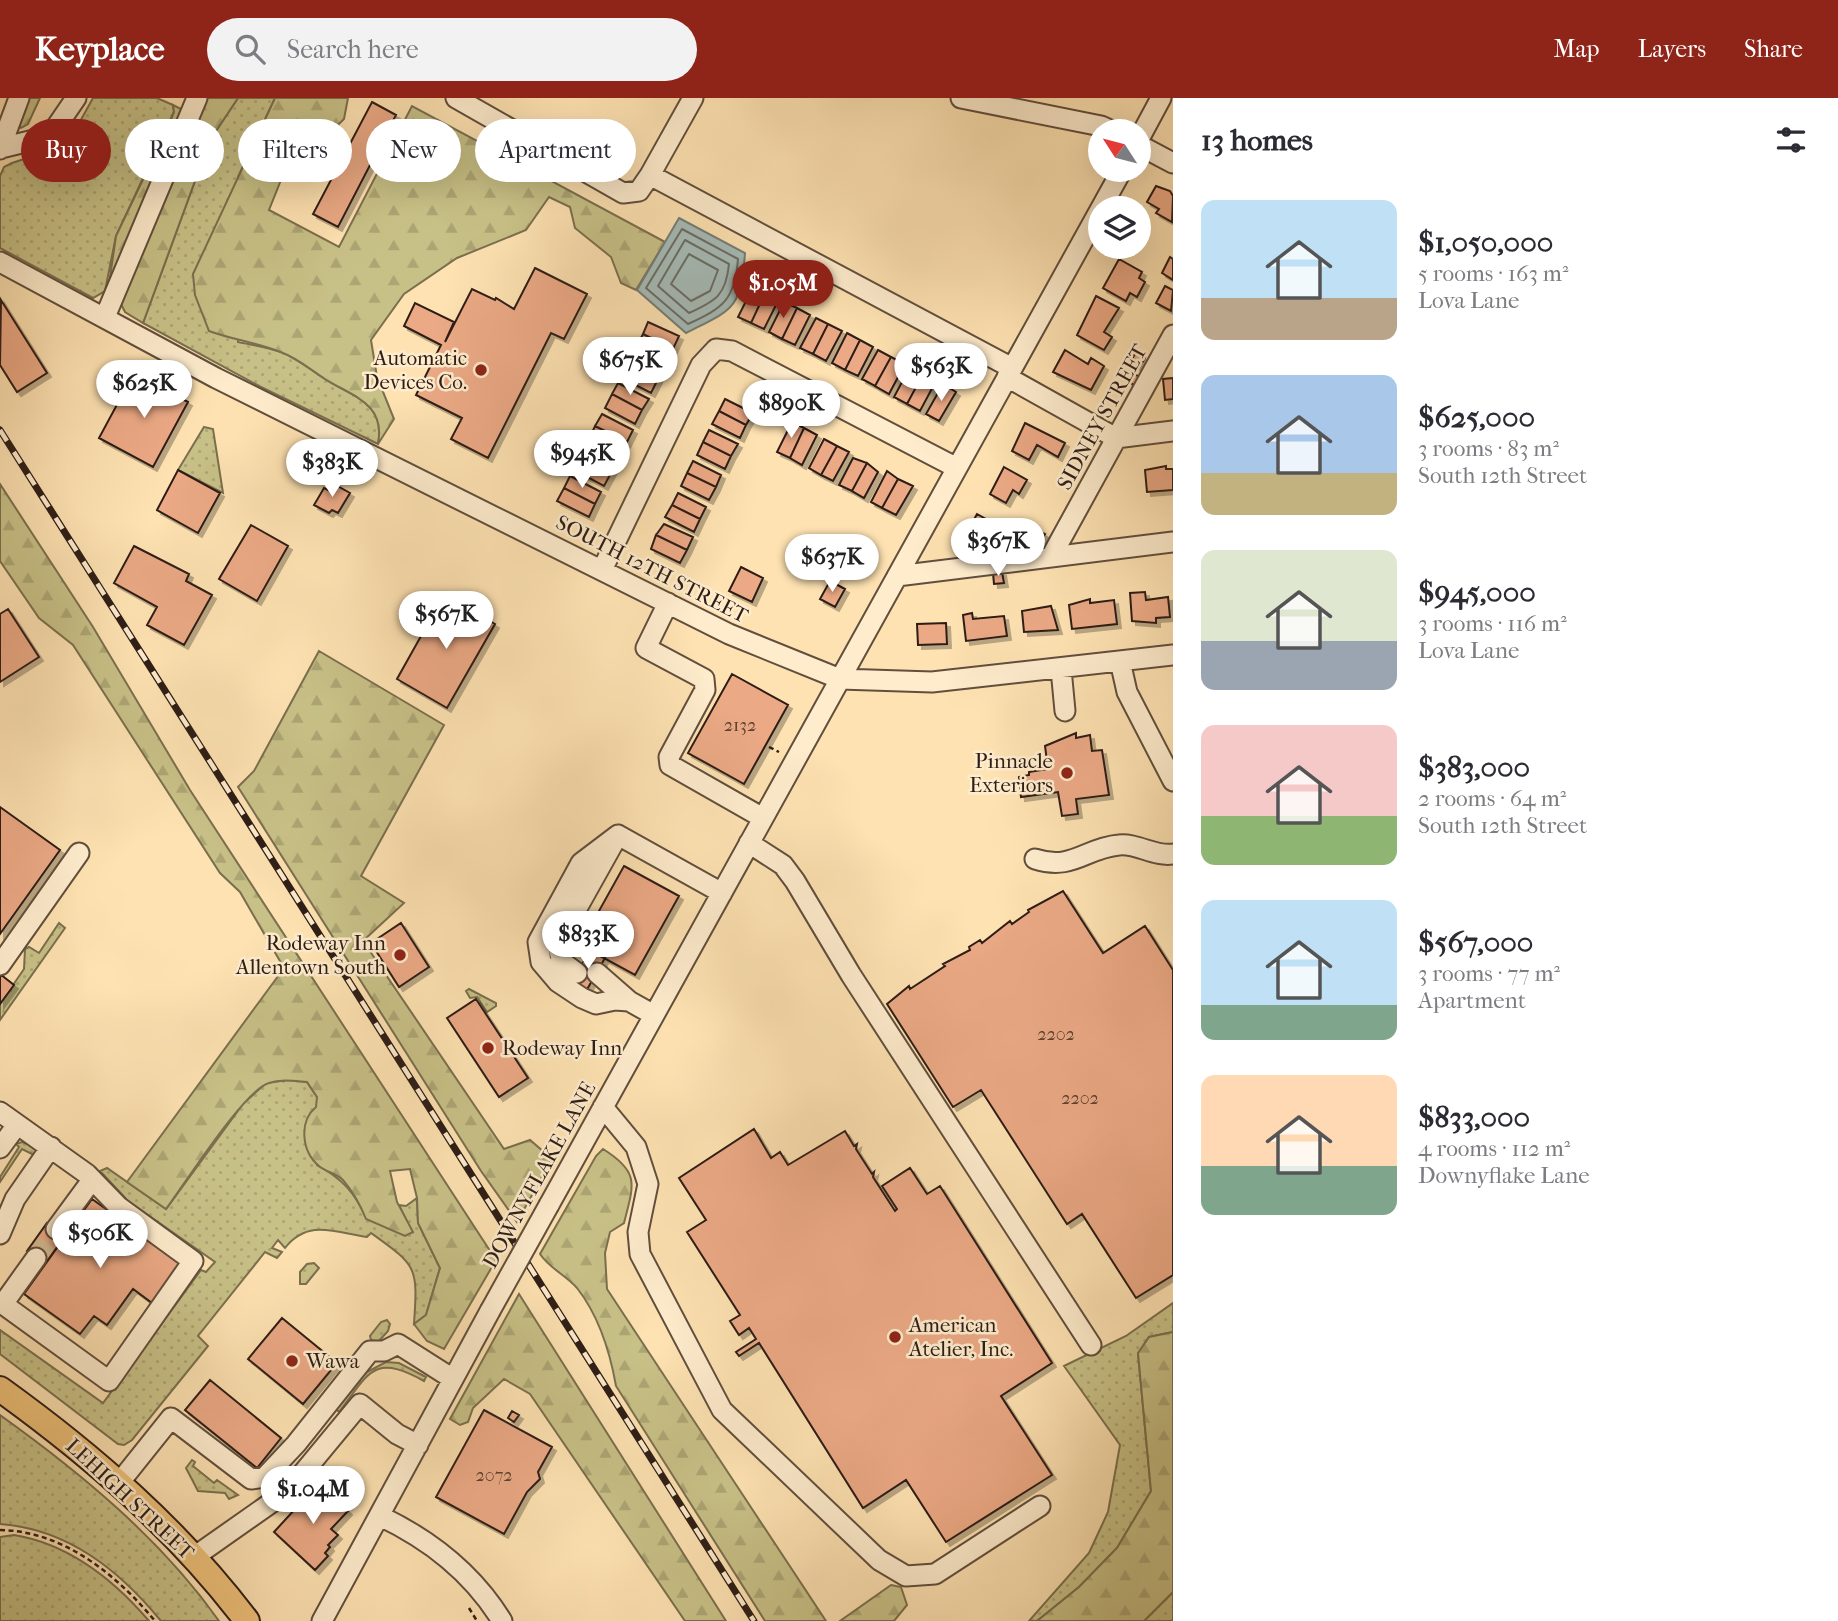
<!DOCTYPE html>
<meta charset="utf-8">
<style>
:root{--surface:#fff;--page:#f2f2f3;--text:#2b2b33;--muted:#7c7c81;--accent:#8f2418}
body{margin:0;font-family:"IM FELL French Canon",serif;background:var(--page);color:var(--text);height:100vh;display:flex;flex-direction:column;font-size:26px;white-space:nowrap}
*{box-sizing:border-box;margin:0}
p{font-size:23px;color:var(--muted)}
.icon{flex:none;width:38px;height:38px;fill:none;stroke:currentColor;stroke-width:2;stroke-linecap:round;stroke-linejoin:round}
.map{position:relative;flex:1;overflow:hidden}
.drawer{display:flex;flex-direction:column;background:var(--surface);width:665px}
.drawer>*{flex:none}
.banner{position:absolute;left:21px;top:21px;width:665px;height:63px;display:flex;gap:14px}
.needle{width:46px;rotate:306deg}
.controls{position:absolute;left:1088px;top:21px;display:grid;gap:14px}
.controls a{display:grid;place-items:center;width:63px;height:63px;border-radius:50%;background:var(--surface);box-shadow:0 7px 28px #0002;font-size:35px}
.price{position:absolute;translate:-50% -60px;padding:0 16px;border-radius:24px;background:#fff;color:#222;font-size:23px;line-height:46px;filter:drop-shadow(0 2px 4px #0008)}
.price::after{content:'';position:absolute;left:50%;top:42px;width:21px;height:16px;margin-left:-10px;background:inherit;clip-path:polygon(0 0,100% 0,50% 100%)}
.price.current{background:var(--accent);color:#fff}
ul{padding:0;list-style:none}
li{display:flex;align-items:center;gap:21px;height:175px;padding:0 28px}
li span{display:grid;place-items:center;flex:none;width:196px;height:140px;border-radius:14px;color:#555}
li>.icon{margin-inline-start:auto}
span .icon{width:84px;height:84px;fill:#fffc;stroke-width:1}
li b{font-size:30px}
h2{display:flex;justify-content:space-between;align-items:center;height:84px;padding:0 28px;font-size:30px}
.pill{padding:0 24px;border-radius:32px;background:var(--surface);box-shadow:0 7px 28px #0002;font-size:24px;line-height:63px}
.pill.current{background:var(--accent);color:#fff}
header{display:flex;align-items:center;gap:42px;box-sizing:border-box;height:98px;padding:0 35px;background:var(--accent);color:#fff}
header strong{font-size:33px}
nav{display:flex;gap:38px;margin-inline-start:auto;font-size:24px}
.search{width:490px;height:63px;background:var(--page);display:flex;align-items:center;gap:18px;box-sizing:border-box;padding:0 24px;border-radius:38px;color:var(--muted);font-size:26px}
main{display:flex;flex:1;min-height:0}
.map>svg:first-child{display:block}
.green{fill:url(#green-dots);stroke:#7a6f4e;stroke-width:2}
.forest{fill:url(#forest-firs);stroke:#7a6f4e;stroke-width:2}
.water{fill:#a5bbb7;stroke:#757c77;stroke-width:2}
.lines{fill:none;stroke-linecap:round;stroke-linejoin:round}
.shore{stroke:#696c66;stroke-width:2}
.building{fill:#eba985;stroke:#2d1d16;stroke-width:2;filter:url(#shadow)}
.minor-tunnel{stroke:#d4bb93;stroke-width:19;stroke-dasharray:19 10;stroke-linecap:butt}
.minor-casing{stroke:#614e3d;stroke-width:23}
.major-casing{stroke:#2d1d16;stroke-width:28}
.path{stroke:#2d1d16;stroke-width:2.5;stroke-dasharray:5 3.5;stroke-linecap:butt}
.minor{stroke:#feeccd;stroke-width:19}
.major{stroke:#efc179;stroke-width:24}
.rail-casing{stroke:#2d1d16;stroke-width:7}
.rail{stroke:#feeccd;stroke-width:4.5;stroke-dasharray:13;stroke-linecap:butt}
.minor-bridge-casing{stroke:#614e3d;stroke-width:23;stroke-linecap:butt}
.minor-bridge{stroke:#feeccd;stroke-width:19}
.poi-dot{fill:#8f2418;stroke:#feeccd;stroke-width:2.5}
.labels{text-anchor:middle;stroke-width:5;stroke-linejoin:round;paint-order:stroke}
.number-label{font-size:18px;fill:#5c4032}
.poi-label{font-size:21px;fill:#2d1d16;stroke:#feeccd;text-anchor:end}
.street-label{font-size:21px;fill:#2d1d16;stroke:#feeccd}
</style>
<header>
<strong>Keyplace</strong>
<div class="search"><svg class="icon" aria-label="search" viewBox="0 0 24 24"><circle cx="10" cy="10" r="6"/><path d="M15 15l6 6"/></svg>Search here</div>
<nav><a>Map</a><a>Layers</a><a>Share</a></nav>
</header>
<main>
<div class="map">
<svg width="1173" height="1523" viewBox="0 0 1173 1523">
<defs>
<pattern id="green-dots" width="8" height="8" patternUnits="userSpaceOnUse" patternTransform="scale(1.75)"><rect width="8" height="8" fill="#c8c187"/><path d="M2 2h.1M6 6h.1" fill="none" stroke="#aca574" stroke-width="1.8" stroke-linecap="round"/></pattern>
<pattern id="forest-firs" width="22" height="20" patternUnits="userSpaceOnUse" patternTransform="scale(1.75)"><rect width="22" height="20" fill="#c8c187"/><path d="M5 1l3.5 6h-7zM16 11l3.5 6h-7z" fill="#aca574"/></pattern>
<filter id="shadow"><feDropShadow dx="4" dy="4" stdDeviation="0" flood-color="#0004"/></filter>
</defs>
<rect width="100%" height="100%" fill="#fee2b2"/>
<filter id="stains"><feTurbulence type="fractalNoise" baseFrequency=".00286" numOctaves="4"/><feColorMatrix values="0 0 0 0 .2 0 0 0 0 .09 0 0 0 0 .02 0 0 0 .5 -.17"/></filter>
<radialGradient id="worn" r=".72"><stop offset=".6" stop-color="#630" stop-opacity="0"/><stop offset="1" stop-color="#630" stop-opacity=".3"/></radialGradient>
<!-- green -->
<path class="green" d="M93 0H157L173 7 174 14 116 138 105 193 93 200 0 150V78L4 69 12 65 67 47Z
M238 0H275L238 79V244C252 247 267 249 281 254 299 261 316 276 333 286 360 301 385 309 378 346L261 289 143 225 210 42Z
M204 329 213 331 223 395 178 372Z
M59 825 65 830 0 922V906L24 871 25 851 29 849 39 855Z
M469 891 496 905V908L487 914 477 899 470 900 466 893Z
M288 982 307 984 317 999V1067C342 1080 355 1095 367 1121L412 1134 399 1107 406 1108 417 1100 418 1125 440 1170 426 1217 414 1226C418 1168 417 1168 371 1135L367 1139C334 1134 308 1121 285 1150L278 1142 272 1150 282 1154 277 1160 265 1154 198 1238 208 1248 132 1342 124 1347 118 1346 0 1256V1232L103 1305 201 1172 206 1174 215 1164 128 1103 100 1073 107 1070 166 1111 243 1006 266 985Z
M22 1044 34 1048 37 1053 34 1057 22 1051 0 1084V1079L19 1049 16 1046Z
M314 1165 319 1170 306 1186H300V1174L307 1166Z
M1173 1205V1234L1149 1239 1138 1256 1151 1393 1117 1450 1079 1489 1037 1523H1029L1089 1455 1108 1414 1120 1347 1064 1268 1126 1238Z
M387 1222 390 1226 388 1233 378 1244 371 1242 370 1238 381 1224Z
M386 1264 399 1265 426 1279 424 1283C373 1255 370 1274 339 1314L336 1311 365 1275Z
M0 1317C81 1375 161 1441 219 1523H161C119 1472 68 1431 0 1426Z
M192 1362 195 1364 193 1368 214 1385 217 1382 238 1397 229 1401 225 1395 198 1393 186 1370Z
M14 1437C69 1446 114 1482 149 1523H0V1439Z
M1173 1494V1523H1144Z"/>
<!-- forest -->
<path class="forest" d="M27 0H40L28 26 21 30 18 25Z
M206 0H238L210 42 143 225 125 214 120 204Z
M275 0H348L344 21 281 82 269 112 339 149 412 8 665 144 636 192 621 185 611 159 575 130 570 109 549 99 526 132 457 160 404 196 371 242 377 279 394 321 378 346C386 305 352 298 325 281 311 272 297 260 283 255 260 245 233 242 209 233L195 197 193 176Z
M173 7 183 12 109 186 116 138 167 31 174 14Z
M0 386 93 529 190 692 496 1162 444 1251 427 1243 414 1226 426 1217 440 1170 418 1125 417 1100 410 1071 390 1073 397 1104 413 1134 405 1138 366 1121C360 1106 353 1094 343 1082 336 1075 326 1074 319 1068 301 1053 299 1023 316 1009L317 999 307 984C294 983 281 981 269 985 244 992 184 1087 166 1111L127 1084 284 870 240 794 220 775 73 547 39 520 0 463Z
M319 553 444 627 361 778 404 805 363 843 504 1051 530 1042 552 1061 517 1124 481 1073 238 689 254 673Z
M603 1051C640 1074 634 1086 624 1125L610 1134 605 1155 607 1191 826 1523H765L616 1288C610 1254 599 1218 577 1190 566 1177 550 1171 540 1156L596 1058Z
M519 1196 726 1523H685L530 1296 504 1281 473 1310 468 1324 460 1327 450 1321Z
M1173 1234V1494L1144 1523H1037L1079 1489 1117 1450 1151 1393 1138 1255 1149 1239Z
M891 1487 901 1489 907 1507 894 1523H840Z"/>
<!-- water -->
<path class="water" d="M679 120 745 155C741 212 733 211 686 235L637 192Z"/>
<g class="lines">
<!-- shore -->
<path class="shore" d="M682 131 738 161C735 202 723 210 688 226L646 190Z
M685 142 729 166C726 197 716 203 689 215L658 188Z
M689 156 718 172 710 193 691 203 671 186Z"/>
</g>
<!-- building -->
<path class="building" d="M372 4 396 17 338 129 313 116Z
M1156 88 1170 93 1173 98 1172 124 1156 115 1159 111 1147 104Z
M1170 159 1173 161V182L1162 175Z
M1119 161 1142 174 1139 180 1145 184 1137 199 1130 195 1126 203 1103 190Z
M535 170 587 196 564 241 551 235 488 360 451 341 462 320 416 297 441 247 404 228 415 205 454 224 445 244 472 191 495 202 496 200 514 211Z
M1165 188 1173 192 1171 213 1156 205Z
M753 189 765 195 751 225 738 219Z
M765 195 779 201 764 231 751 225Z
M1096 198 1119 210 1104 234 1112 239 1104 252 1077 237Z
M1 202 47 275 17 294 0 267Z
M784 204 797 210 782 241 769 234Z
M797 210 810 217 795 247 782 241Z
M816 220 828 226 813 256 800 250Z
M648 224 679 238 673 251 643 236Z
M828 226 842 233 826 263 813 256Z
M847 235 860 242 845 272 832 265Z
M643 236 673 251 666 263 636 249Z
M860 242 873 249 858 278 845 272Z
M878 252 891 259 875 288 862 281Z
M1065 252 1088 266 1091 260 1104 268 1091 292 1053 274Z
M1136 254 1145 260 1139 270 1130 265Z
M633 255 663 270 657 283 627 268Z
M891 259 905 266 889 296 875 288Z
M627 268 657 283 651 295 620 279Z
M910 269 923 276 907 306 894 299Z
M134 275 188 304 153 369 99 340Z
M1132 275 1140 279 1136 288 1128 284Z
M923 276 936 283 920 313 907 306Z
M1173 280V301L1165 302 1163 281Z
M618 285 649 301 642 312 612 296Z
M943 286 956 294 939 323 926 316Z
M612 296 642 312 635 326 605 310Z
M725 301 753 315 746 327 719 313Z
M719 313 746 327 740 340 712 326Z
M602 316 633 332 627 344 595 328Z
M792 324 804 330 790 360 777 354Z
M1025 325 1065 345 1058 359 1037 347 1029 362 1012 353Z
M595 328 627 344 620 357 589 341Z
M804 330 817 337 802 367 790 360Z
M709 332 738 346 731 358 703 344Z
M824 341 837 348 821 377 809 370Z
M703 344 731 358 725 371 697 357Z
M587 347 617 363 611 375 581 359Z
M837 348 849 354 833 383 821 377Z
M581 359 611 375 604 388 574 372Z
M853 360 867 365 852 393 839 387Z
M693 363 721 377 716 389 687 375Z
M867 365 878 374 864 400 852 393Z
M1166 368V371H1173V392L1147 394 1145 372Z
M1004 369 1027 382 1019 396 1013 392 1006 405 990 396Z
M178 372 220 395 198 435 157 412Z
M887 373 898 381 882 410 871 404Z
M687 375 716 389 709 402 681 388Z
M570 378 601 394 595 406 564 390Z
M898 381 913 388 896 417 882 410Z
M334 386 350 395 338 415 332 412 329 415 314 407 324 390 330 393Z
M564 390 595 406 589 419 557 403Z
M678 395 706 409 700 421 672 407Z
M672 407 700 421 694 434 665 419Z
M977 416 993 425 987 437 994 441 986 456 972 458 959 451 963 443 959 438 962 434 966 436Z
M664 426 693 439 687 452 656 437Z
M251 427 288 448 257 503 219 481Z
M1029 427 1045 436 1037 449 1021 440Z
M656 437 687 452 680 465 651 451Z
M134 448 189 476 186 483 212 497 184 547 147 527 157 509 114 485Z
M741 469 763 480 752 504 729 493Z
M1002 474 1004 485 994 486 993 475Z
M830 483 845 491 835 509 820 501Z
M1145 494 1146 502 1168 499 1170 519 1156 520V525L1132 523 1130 495Z
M444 497 495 526 447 610 397 581Z
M1090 501V505L1114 502 1117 526 1072 531 1069 507Z
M1051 508 1058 532 1024 534 1022 513Z
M8 511 39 559 0 584V516Z
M972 515 973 521 1004 518 1007 538 966 543 963 517Z
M946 525 947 546 918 547 917 526Z
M732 576 788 607 744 686 688 655Z
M1076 635V640L1090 637 1092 653 1102 652 1109 697 1076 701 1078 716 1062 718 1058 694 1021 699 1019 679 1029 677V674L1048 671 1045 648Z
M0 709 60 752 0 836Z
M624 768 679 798 635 877 580 847Z
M1063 793 1103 855 1145 828 1173 872V1177L1136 1200 1082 1116 1067 1126 981 992 953 1009 887 906 909 888 910 891 945 868 943 866 970 852 969 849 980 842 982 845 1010 823 1012 826 1029 814 1028 812Z
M401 825 429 869 399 889 371 845Z
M401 825 429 869 399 889 371 845Z
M590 852 605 860 585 895 571 886Z
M0 876 14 887 0 906Z
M476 901 528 980 499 999 447 920Z
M476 901 528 980 499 999 447 920Z
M754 1031 771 1060 780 1054 788 1067 845 1033 854 1048 857 1046 856 1051 872 1076 874 1074 873 1079 895 1113 897 1111 882 1088 910 1070 927 1096 940 1088 1052 1265 1001 1298 1052 1377 946 1444 906 1382 863 1410 759 1245 739 1258 736 1254 756 1241 749 1230 739 1237 730 1223 740 1217 687 1134 706 1122 679 1080Z
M92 1101 181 1165 152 1205 133 1191 107 1227 94 1218 80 1236 24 1196Z
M47 1125 65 1138 45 1166 27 1153Z
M282 1220 337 1265 303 1306 248 1261Z
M210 1282 281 1340 257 1370 185 1312Z
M484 1312 552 1349 538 1374 540 1381 527 1394 504 1436 436 1399Z
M512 1313 519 1317 514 1324 508 1320Z
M319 1385 348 1413 331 1431 338 1437 328 1447 330 1449 325 1455 328 1458 315 1472 274 1434Z"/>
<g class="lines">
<!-- minor-tunnel -->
<path class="minor-tunnel" d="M582 867 597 875
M36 1160 56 1131"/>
<defs>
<path id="minor" d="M456 0 623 95 639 93 650 77
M693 0 650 77 1012 270
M961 0 1101 28 1112 33
M1139 41 1161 0
M1139 47 1173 65
M1 50 50 38 76 0
M0 51 19 0
M0 164 216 280 729 536 840 581 932 584 1173 557
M105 219 197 0
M1007 279 1116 340 1173 333
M1051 459 1173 237
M602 472 701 267 716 251 732 253 957 370
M897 478 1173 444
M668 505 646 550 704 581 705 592 669 659 670 667 763 720
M1120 563 1127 594 1173 683
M1061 571 1065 613
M618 737 581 765 538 844 541 864 558 884 582 900 596 906 615 902 629 903 654 917
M618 737 722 795
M749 745 783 767 795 783 851 877 1091 1247
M1035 761C1073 773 1085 750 1119 747 1137 745 1155 759 1173 756
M0 867 79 755
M577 875 562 864 557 846 614 744
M597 875 629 903
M603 1009 636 1049 648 1086 638 1134 640 1156 722 1312 879 1462 906 1478 935 1476 1040 1408
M0 1014 87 1076 119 1109 193 1163 109 1283 0 1204
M0 1050 17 1027
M549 1107 1122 72
M56 1131 92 1082
M0 1136 15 1101 51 1049
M3 1206 36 1160
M119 1385 171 1320 251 1381 265 1379 296 1346 370 1253H384L398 1246 453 1281
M380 1418C430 1442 472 1474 502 1523
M194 1459 288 1393 360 1306 397 1336 418 1347
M322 1523 490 1213"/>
<path id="major" d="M0 1291C93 1358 178 1432 247 1523"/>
</defs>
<!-- minor casing -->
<use href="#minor" class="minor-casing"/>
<!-- major casing -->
<use href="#major" class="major-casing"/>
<!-- path -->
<path class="path" d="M769 649 779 654
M0 1432C63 1433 116 1476 155 1523
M469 1510 477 1523"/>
<!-- minor -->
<use href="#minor" class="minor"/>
<!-- major -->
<use href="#major" class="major"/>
<defs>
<path id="rail" d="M0 332 754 1523"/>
</defs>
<!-- rail casing -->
<use href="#rail" class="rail-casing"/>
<!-- rail -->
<use href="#rail" class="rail"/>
<defs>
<path id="minor-bridge" d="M490 1213 549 1107"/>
</defs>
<!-- minor-bridge casing -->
<use href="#minor-bridge" class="minor-bridge-casing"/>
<!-- minor-bridge -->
<use href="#minor-bridge" class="minor-bridge"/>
</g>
<!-- markers -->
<g class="poi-dot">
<circle cx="481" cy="272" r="7"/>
<circle cx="1067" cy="675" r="7"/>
<circle cx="400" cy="857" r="7"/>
<circle cx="488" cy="950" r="7"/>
<circle cx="895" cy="1239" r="7"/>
<circle cx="292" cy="1263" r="7"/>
</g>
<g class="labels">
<!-- number labels -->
<g class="number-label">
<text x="740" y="633">2132</text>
<text x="1056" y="942">2202</text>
<text x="1080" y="1006">2202</text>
<text x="494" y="1383">2072</text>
</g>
<!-- poi labels -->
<g class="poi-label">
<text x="467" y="267">Automatic<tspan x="467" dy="24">Devices Co.</tspan></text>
<text x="1053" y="670">Pinnacle<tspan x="1053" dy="24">Exteriors</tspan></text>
<text x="386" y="852">Rodeway Inn<tspan x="386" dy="24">Allentown South</tspan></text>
<text x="502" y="957" text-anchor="start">Rodeway Inn</text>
<text x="909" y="1234" text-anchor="start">American<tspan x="909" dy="24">Atelier, Inc.</tspan></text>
<text x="306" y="1270" text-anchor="start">Wawa</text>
</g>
<!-- street labels -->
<g class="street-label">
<text transform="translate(1102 319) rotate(-61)" y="7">SIDNEY STREET</text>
<text transform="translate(652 471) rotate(27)" y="7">SOUTH 12TH STREET</text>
<text transform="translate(539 1077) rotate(-61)" y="7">DOWNYFLAKE LANE</text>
<text transform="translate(130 1401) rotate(43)" y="7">LEHIGH STREET</text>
</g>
</g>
<rect width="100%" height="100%" filter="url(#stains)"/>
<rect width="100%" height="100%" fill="url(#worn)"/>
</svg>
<div class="controls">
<a><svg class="needle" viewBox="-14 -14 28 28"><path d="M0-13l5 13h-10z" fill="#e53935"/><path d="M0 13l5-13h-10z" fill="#7c7c81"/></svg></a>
<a><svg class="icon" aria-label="layers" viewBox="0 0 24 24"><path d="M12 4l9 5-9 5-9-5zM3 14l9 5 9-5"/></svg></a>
</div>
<b class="price current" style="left:783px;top:222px">$1.05M</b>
<b class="price" style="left:630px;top:299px">$675K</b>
<b class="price" style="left:941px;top:305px">$563K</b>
<b class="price" style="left:144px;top:322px">$625K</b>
<b class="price" style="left:791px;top:342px">$890K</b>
<b class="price" style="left:582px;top:392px">$945K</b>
<b class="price" style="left:332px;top:401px">$383K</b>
<b class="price" style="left:998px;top:480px">$367K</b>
<b class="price" style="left:832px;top:496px">$637K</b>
<b class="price" style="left:446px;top:553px">$567K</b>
<b class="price" style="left:588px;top:873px">$833K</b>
<b class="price" style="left:100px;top:1172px">$506K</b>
<b class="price" style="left:313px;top:1428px">$1.04M</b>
<div class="banner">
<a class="pill current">Buy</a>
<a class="pill">Rent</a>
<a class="pill">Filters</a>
<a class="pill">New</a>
<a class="pill">Apartment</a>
</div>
</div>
<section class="drawer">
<h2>13 homes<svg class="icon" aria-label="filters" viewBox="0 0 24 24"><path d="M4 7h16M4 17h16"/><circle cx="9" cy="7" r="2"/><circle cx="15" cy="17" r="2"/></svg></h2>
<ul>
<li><span style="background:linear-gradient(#bfe0f5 70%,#b9a48a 0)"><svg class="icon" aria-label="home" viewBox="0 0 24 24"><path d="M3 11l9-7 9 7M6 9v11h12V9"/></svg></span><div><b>$1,050,000</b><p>5 rooms · 163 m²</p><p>Lova Lane</p></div></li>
<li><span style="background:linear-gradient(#a9c7e8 70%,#c2b280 0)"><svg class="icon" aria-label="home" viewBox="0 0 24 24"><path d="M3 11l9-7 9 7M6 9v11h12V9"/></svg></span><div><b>$625,000</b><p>3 rooms · 83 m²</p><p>South 12th Street</p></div></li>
<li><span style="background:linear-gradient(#dfe7d0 65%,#9aa5b1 0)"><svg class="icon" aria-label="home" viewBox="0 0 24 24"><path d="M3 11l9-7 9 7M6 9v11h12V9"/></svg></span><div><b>$945,000</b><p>3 rooms · 116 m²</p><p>Lova Lane</p></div></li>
<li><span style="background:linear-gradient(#f6c9c9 65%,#8fb573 0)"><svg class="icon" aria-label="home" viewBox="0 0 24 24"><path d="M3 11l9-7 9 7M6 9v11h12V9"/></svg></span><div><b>$383,000</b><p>2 rooms · 64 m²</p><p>South 12th Street</p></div></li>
<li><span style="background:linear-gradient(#bfe0f5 75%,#7fa58c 0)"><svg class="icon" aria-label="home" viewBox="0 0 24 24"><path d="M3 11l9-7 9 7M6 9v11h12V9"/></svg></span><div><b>$567,000</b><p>3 rooms · 77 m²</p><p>Apartment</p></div></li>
<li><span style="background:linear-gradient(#ffd9b3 65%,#7fa58c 0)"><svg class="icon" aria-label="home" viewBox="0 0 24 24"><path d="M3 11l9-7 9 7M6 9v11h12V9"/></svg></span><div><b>$833,000</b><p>4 rooms · 112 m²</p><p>Downyflake Lane</p></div></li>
</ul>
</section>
</main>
